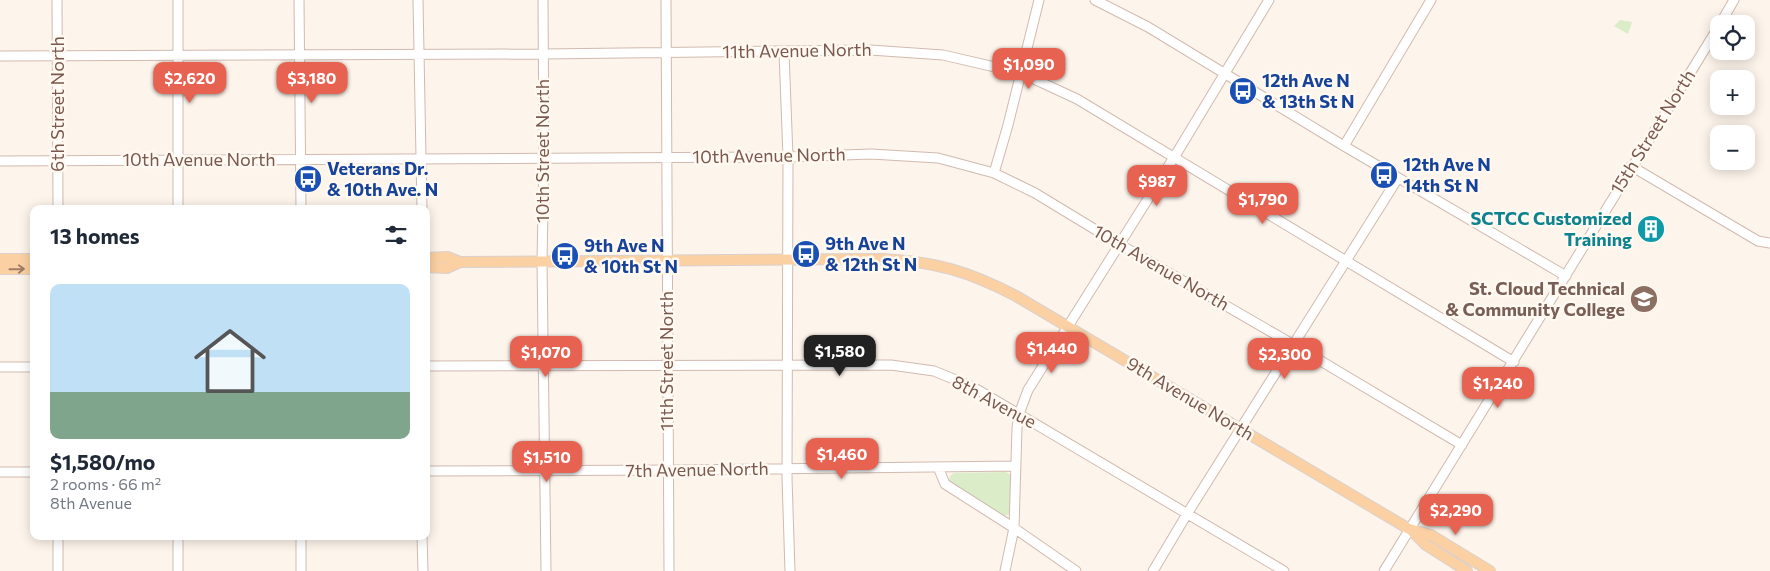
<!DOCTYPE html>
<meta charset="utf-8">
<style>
:root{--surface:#fff;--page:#f2f2f3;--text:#1f2937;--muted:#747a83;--accent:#e76250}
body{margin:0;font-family:Commissioner,sans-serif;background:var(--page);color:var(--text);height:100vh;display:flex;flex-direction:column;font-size:19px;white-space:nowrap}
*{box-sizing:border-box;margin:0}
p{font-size:16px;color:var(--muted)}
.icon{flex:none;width:28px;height:28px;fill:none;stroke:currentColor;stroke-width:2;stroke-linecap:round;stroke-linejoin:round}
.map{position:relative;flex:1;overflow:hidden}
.side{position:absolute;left:30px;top:205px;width:400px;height:335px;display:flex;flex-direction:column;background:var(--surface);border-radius:10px;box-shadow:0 2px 12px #0003}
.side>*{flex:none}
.controls{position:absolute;left:1710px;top:15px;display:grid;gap:10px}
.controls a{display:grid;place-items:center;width:45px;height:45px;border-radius:10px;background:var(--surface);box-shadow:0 2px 12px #0003;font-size:25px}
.price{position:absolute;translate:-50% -42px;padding:0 11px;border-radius:10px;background:var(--accent);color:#fff;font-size:16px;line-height:32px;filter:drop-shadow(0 1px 2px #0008)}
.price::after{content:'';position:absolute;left:50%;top:30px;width:15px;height:11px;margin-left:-8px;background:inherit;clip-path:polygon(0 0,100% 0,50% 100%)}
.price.selected{background:#222;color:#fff}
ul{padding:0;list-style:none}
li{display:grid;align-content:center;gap:10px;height:265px;padding:0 20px}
li span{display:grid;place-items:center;height:155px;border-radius:10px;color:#555}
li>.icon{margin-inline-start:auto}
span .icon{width:90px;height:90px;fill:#fffc;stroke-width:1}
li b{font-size:21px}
h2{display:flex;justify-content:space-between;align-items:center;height:60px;padding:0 20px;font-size:21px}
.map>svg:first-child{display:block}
.green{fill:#daecc8}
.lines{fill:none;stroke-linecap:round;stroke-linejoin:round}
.minor-casing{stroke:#d1baaf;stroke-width:11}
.major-casing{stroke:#dad0cd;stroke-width:12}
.minor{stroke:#fff;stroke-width:9}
.major{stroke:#fbd1a4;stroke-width:10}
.oneway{stroke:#a17c67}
.labels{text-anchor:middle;stroke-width:5;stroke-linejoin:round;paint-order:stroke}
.street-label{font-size:18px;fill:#7a584d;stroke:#fff9f2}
.transit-label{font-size:18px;font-weight:bold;fill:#164399;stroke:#fff9f2;text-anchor:start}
.culture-label{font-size:18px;font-weight:bold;fill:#0d838f;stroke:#fff9f2;text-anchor:end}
.education-label{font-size:18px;font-weight:bold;fill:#785e54;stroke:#fff9f2;text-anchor:end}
</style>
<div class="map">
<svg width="1770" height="571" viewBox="0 0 1770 571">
<rect width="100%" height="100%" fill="#fdf4eb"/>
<!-- green -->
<path class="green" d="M1620 20 1632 22 1628 34 1614 26Z
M1006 472 1012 476 1010 512 1008 515 1002 516 949 482 950 476 954 473Z"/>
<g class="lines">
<defs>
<path id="minor" d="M57 0 58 209
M299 0 301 209
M418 0 422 209
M543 0 544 157 542 261 546 571
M666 0 669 571
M1095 0 1148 27 1344 146 1566 276
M1720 24 1734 0
M784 52 788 157 787 478 790 571
M0 56 543 54 870 50 943 55 1021 73 1077 99 1514 362
M1344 146 1431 0
M0 161 788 157 871 154 938 158 994 173 1035 193 1119 244 1294 345 1462 445
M1631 166 1758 241 1770 243
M994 173 1008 125 1039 0
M178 209V0
M426 366 891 365 934 371 973 387 1284 571
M0 367H34
M938 467 945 484 1014 528 1076 571
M426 471 676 470 1016 466
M0 472H34
M58 536V571
M301 536V571
M422 536 423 571
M178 571V536
M1005 571 1014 528 1017 428 1019 414 1028 390 1178 151 1269 0
M1153 571 1187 514 1398 178
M1384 571 1719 26"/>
<path id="major" d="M426 258 448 257 460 262
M0 259H34
M426 267 447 268 460 262 882 259C937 262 968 271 1016 296L1409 529 1431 535 1490 571
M0 269H34
M1412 531 1426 545 1467 571"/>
</defs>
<!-- minor casing -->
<use href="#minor" class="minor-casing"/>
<!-- major casing -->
<use href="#major" class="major-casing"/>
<!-- minor -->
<use href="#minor" class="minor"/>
<!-- major -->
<use href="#major" class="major"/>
</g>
<!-- one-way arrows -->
<defs><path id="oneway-shaft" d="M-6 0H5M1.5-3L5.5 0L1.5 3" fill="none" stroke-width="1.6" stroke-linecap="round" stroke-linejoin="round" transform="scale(1.25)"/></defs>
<use class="oneway" href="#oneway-shaft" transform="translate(17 269) rotate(-1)"/>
<!-- icons -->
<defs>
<symbol id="bus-disc" viewBox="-11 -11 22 22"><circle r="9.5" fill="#1a4fb4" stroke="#fff9f2"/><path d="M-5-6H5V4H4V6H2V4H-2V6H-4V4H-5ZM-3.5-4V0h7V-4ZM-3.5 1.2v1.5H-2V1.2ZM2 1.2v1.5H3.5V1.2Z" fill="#fff"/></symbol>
<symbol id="building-disc" viewBox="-11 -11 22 22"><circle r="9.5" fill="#0f9aa8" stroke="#fff9f2"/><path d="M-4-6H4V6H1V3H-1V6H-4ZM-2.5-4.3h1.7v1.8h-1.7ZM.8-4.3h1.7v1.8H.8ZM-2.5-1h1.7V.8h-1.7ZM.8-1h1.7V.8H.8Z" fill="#fff"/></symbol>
<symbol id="university-disc" viewBox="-11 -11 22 22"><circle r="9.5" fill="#8d6e63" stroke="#fff9f2"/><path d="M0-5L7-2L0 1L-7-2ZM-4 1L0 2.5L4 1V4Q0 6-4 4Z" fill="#fff"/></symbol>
</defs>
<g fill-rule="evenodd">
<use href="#bus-disc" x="1227" y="75" width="32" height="32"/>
<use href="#bus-disc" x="1368" y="159" width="32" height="32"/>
<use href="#bus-disc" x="292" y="163" width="32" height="32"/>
<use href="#building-disc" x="1635" y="213" width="32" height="32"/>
<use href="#bus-disc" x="790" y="238" width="32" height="32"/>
<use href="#bus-disc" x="549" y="240" width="32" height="32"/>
<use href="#university-disc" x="1628" y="283" width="32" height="32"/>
</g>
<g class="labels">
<!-- street labels -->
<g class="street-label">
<text transform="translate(797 51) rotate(-1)" y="6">11th Avenue North</text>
<text transform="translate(58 104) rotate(-90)" y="6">6th Street North</text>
<text transform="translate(1653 132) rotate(-58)" y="6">15th Street North</text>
<text transform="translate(543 151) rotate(-90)" y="6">10th Street North</text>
<text transform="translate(769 156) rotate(-1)" y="6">10th Avenue North</text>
<text x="199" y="166">10th Avenue North</text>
<text transform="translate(1161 268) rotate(30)" y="6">10th Avenue North</text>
<text transform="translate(667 361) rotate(-90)" y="6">11th Street North</text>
<text transform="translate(1190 399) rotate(31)" y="6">9th Avenue North</text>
<text transform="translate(994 402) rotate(28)" y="6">8th Avenue</text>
<text transform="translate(697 470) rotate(-1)" y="6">7th Avenue North</text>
</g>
<!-- transit labels -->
<g class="transit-label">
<text x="1262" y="87">12th Ave N<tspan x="1262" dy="21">&amp; 13th St N</tspan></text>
<text x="1403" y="171">12th Ave N<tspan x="1403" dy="21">14th St N</tspan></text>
<text x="327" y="175">Veterans Dr.<tspan x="327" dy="21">&amp; 10th Ave. N</tspan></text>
<text x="825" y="250">9th Ave N<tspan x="825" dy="21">&amp; 12th St N</tspan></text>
<text x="584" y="252">9th Ave N<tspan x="584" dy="21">&amp; 10th St N</tspan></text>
</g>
<!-- culture labels -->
<g class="culture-label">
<text x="1632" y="225">SCTCC Customized<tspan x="1632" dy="21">Training</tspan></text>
</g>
<!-- education labels -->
<g class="education-label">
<text x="1625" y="295">St. Cloud Technical<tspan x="1625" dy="21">&amp; Community College</tspan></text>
</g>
</g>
</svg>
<div class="controls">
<a><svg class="icon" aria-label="locate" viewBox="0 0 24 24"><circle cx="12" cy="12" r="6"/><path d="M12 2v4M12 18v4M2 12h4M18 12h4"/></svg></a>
<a>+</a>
<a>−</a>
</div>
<b class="price" style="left:1029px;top:90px">$1,090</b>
<b class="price" style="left:190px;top:104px">$2,620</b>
<b class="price" style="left:312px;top:104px">$3,180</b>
<b class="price" style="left:1157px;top:207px">$987</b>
<b class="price" style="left:1263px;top:225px">$1,790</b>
<b class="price" style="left:1052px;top:374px">$1,440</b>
<b class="price selected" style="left:840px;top:377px">$1,580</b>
<b class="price" style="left:546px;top:378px">$1,070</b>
<b class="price" style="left:1285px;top:380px">$2,300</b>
<b class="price" style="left:1498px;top:409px">$1,240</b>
<b class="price" style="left:842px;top:480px">$1,460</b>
<b class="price" style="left:547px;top:483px">$1,510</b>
<b class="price" style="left:1456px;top:536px">$2,290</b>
<section class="side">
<h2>13 homes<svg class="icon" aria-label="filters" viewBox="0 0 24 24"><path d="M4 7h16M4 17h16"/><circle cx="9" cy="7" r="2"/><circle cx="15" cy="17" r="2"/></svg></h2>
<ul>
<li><span style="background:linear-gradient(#bfe0f5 70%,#7fa58c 0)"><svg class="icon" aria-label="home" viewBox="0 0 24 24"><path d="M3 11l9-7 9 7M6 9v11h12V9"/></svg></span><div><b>$1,580/mo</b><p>2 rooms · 66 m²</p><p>8th Avenue</p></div></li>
</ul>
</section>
</div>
